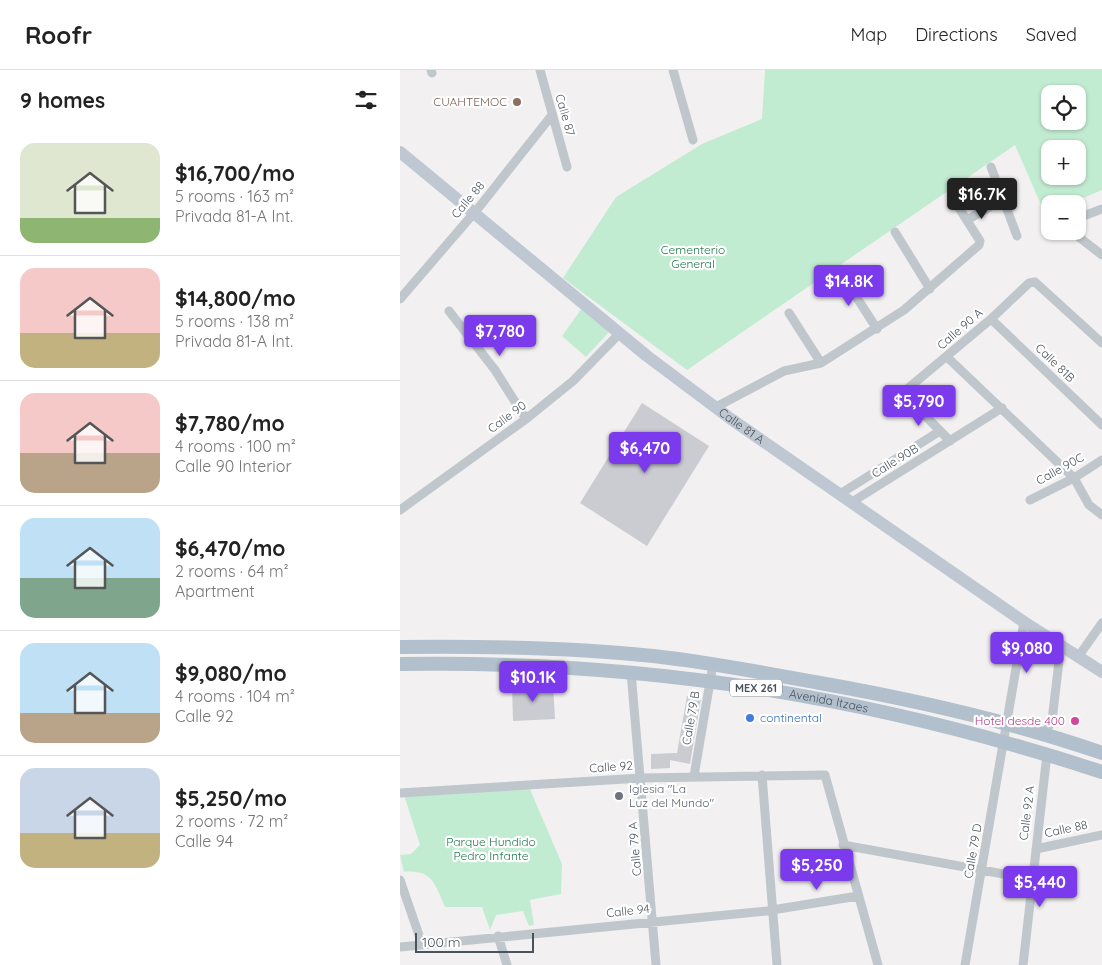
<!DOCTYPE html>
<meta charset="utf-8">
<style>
:root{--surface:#fff;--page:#f2f2f2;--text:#222;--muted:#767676;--line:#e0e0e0;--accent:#7c3aed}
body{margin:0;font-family:Quicksand,sans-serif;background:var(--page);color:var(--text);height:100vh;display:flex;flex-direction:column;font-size:19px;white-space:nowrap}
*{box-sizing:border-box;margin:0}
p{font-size:16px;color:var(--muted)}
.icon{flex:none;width:28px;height:28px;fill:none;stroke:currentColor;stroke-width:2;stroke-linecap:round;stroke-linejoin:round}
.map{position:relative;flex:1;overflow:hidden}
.side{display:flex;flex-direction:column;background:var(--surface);width:400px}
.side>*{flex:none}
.tools{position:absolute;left:641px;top:15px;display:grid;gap:10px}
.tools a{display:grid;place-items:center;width:45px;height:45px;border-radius:10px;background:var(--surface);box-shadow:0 1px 4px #0004;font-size:25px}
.scale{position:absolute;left:15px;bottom:12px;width:119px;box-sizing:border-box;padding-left:5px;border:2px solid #49535c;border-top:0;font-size:14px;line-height:18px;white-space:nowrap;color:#49535c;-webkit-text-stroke:4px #fff;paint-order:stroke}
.price{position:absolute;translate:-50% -42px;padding:0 11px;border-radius:5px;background:var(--accent);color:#fff;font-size:16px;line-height:32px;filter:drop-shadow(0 1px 2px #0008)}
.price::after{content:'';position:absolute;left:50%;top:30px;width:15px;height:11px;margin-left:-8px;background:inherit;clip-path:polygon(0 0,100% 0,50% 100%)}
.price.current{background:#222;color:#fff}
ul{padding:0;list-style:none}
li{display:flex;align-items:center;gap:15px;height:125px;padding:0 20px}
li+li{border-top:1px solid var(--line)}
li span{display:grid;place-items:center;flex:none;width:140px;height:100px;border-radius:15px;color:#555}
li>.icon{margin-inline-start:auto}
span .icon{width:60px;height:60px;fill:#fffc;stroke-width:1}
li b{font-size:21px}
h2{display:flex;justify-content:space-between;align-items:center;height:60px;padding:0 20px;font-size:21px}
header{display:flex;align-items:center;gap:30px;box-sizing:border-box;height:70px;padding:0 25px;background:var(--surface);border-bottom:1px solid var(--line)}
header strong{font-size:24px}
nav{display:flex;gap:28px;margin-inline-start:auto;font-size:18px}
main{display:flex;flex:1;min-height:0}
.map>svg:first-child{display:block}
.green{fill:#c2ecd2;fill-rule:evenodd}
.building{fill:#caccd2}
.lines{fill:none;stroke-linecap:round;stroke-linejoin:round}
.street{stroke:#bfc7cd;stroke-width:9}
.secondary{stroke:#bfc8d2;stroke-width:12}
.primary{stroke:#b2bfcc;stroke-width:14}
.education-dot{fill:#8d6e63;stroke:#fff;stroke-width:2}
.shop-dot{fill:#3f7fe0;stroke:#fff;stroke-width:2}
.hotel-dot{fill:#d1479c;stroke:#fff;stroke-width:2}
.worship-dot{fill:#6b7280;stroke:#fff;stroke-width:2}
.labels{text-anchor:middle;stroke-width:4.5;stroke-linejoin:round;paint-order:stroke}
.shield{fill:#fff;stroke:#80878d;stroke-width:1}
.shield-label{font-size:11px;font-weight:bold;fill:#49535c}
.education-label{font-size:12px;fill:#785e54;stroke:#fff;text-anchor:end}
.street-label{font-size:12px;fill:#49535c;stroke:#fff}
.park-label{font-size:12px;fill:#1f784b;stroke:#fff}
.shop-label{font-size:12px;fill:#366cbe;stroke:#fff;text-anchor:start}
.hotel-label{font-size:12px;fill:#b23c85;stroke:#fff;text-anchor:end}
.worship-label{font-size:12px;fill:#5b616d;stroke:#fff;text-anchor:start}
</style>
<header>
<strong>Roofr</strong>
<nav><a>Map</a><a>Directions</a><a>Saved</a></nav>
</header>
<main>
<section class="side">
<h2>9 homes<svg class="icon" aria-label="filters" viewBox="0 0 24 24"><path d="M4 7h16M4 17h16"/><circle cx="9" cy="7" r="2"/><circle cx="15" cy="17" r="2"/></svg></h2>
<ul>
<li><span style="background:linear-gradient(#dfe7d0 75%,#8fb573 0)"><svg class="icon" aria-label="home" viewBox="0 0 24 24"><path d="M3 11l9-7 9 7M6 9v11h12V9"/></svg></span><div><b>$16,700/mo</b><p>5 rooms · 163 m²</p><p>Privada 81-A Int.</p></div></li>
<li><span style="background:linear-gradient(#f6c9c9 65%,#c2b280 0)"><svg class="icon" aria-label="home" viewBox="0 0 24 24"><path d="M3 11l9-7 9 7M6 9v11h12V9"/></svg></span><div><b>$14,800/mo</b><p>5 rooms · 138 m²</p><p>Privada 81-A Int.</p></div></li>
<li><span style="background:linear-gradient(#f6c9c9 60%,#b9a48a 0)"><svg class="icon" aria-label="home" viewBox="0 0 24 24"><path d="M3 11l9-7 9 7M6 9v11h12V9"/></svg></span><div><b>$7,780/mo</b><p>4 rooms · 100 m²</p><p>Calle 90 Interior</p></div></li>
<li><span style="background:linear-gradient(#bfe0f5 60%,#7fa58c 0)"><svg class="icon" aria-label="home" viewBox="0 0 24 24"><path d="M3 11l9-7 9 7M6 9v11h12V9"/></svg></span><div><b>$6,470/mo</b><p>2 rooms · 64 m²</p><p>Apartment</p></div></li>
<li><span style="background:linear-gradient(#bfe0f5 70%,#b9a48a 0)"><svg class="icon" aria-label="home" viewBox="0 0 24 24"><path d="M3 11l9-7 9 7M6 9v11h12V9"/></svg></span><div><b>$9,080/mo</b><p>4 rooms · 104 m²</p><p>Calle 92</p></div></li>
<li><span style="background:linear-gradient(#c9d6e8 65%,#c2b280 0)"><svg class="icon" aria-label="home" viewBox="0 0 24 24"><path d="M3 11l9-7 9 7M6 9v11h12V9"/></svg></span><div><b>$5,250/mo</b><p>2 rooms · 72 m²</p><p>Calle 94</p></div></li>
</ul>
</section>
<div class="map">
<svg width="702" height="895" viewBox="0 0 702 895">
<rect width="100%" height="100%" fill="#f2f0f0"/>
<!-- green -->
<path class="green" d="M365 0H702V120L669 134H650V142L645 144 615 75 287 300 163 208 216 127 302 74 362 49ZM650 24H678V51H650ZM650 79H678V106H650Z
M182 238 209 262 186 287 162 266Z
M129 717 162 794 161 824 130 830 134 855 129 856 123 841 96 845 90 860 82 837H45C35 814 32 799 4 802L0 785 11 784 20 775 4 725Z"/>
<!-- building -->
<path class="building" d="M242 333 309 376 247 476 180 433Z
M153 614 155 649 113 651 112 616Z
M287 626 301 628 290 694 270 690V698L251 699V684L277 683Z"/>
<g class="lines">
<!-- street -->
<path class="street" d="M31 0 32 3
M140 0 167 97
M273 0 293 70
M591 97 617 166
M678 148 702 139
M567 150 603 129
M671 161 702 185
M495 162 530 219
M441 203 477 259
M0 229 80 136 152 45
M49 241 95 300 126 349
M389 243 421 293
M591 249 702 355
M547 287 674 408 689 435 702 445
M316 337 384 301 421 293 504 240 579 175 580 171 554 130
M550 371 506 326V320L591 249 629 213 635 212 702 273
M440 424 540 361
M630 430 674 408 702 390
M452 432 602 338
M0 440 126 349 173 311 219 264
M678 587 702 553
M231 602 256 895
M645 663 652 650 661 575
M362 705 377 895
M294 706 313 594
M0 723 241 708 425 705 478 895
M443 775 631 809
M636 779 702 765
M0 810 22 874
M98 866 107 895
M0 877 366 841 458 826
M565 895 624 552
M623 895 647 684"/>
<!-- secondary -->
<path class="secondary" id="s1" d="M0 82 247 286 331 349 624 552 702 602"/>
<!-- primary -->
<g class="primary">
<path d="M0 577C84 576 168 577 253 586 309 592 364 603 420 613 516 630 610 651 702 683"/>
<path id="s2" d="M0 594C244 590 470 626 702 702"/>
</g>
</g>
<!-- markers -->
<circle class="education-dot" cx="117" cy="32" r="5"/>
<circle class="shop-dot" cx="350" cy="648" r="5"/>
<circle class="hotel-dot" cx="675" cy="651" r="5"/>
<circle class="worship-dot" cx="219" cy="726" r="5"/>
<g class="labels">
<!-- shield labels -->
<rect class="shield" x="330" y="609.5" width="52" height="17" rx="4"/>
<g class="shield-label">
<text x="356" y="622">MEX 261</text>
</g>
<!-- education labels -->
<g class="education-label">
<text x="107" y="36">CUAHTEMOC</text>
</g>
<!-- street labels -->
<g class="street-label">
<text transform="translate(165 45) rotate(74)" y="4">Calle 87</text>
<text transform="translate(68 130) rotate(-50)" y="4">Calle 88</text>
<text transform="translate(560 259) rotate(-41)" y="4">Calle 90 A</text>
<text transform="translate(655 293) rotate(44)" y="4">Calle 81B</text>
<text transform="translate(107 347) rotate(-37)" y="4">Calle 90</text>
<text dy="4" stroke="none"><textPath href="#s1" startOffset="438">Calle 81 A</textPath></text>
<text transform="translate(495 391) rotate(-32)" y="4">Calle 90B</text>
<text transform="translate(660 399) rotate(-29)" y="4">Calle 90C</text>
<text dy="4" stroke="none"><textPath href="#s2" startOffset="431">Avenida Itzaes</textPath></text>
<text transform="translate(291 648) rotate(-80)" y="4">Calle 79 B</text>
<text transform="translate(211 697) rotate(-4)" y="4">Calle 92</text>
<text transform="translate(627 743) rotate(-83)" y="4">Calle 92 A</text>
<text transform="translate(666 759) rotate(-12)" y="4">Calle 88</text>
<text transform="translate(235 779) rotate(-95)" y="4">Calle 79 A</text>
<text transform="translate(573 781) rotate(-80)" y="4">Calle 79 D</text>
<text transform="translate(228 841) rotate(-6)" y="4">Calle 94</text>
</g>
<!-- park labels -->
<g class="park-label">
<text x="293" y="184">Cementerio<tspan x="293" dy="14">General</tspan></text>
<text x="91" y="776">Parque Hundido<tspan x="91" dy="14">Pedro Infante</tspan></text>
</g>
<!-- shop labels -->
<g class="shop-label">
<text x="360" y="652">continental</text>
</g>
<!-- hotel labels -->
<g class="hotel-label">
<text x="665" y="655">Hotel desde 400</text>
</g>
<!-- worship labels -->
<g class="worship-label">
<text x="229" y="723">Iglesia "La<tspan x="229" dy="14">Luz del Mundo"</tspan></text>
</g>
</g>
</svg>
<div class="tools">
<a><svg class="icon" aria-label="locate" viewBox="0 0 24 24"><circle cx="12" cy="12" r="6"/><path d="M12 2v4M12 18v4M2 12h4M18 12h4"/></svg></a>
<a>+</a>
<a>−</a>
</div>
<div class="scale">100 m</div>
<b class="price current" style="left:582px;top:150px">$16.7K</b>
<b class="price" style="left:449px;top:237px">$14.8K</b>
<b class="price" style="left:100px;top:287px">$7,780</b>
<b class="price" style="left:519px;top:357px">$5,790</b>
<b class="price" style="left:245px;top:404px">$6,470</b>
<b class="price" style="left:627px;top:604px">$9,080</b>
<b class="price" style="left:133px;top:633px">$10.1K</b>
<b class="price" style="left:417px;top:821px">$5,250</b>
<b class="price" style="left:640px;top:838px">$5,440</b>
</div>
</main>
